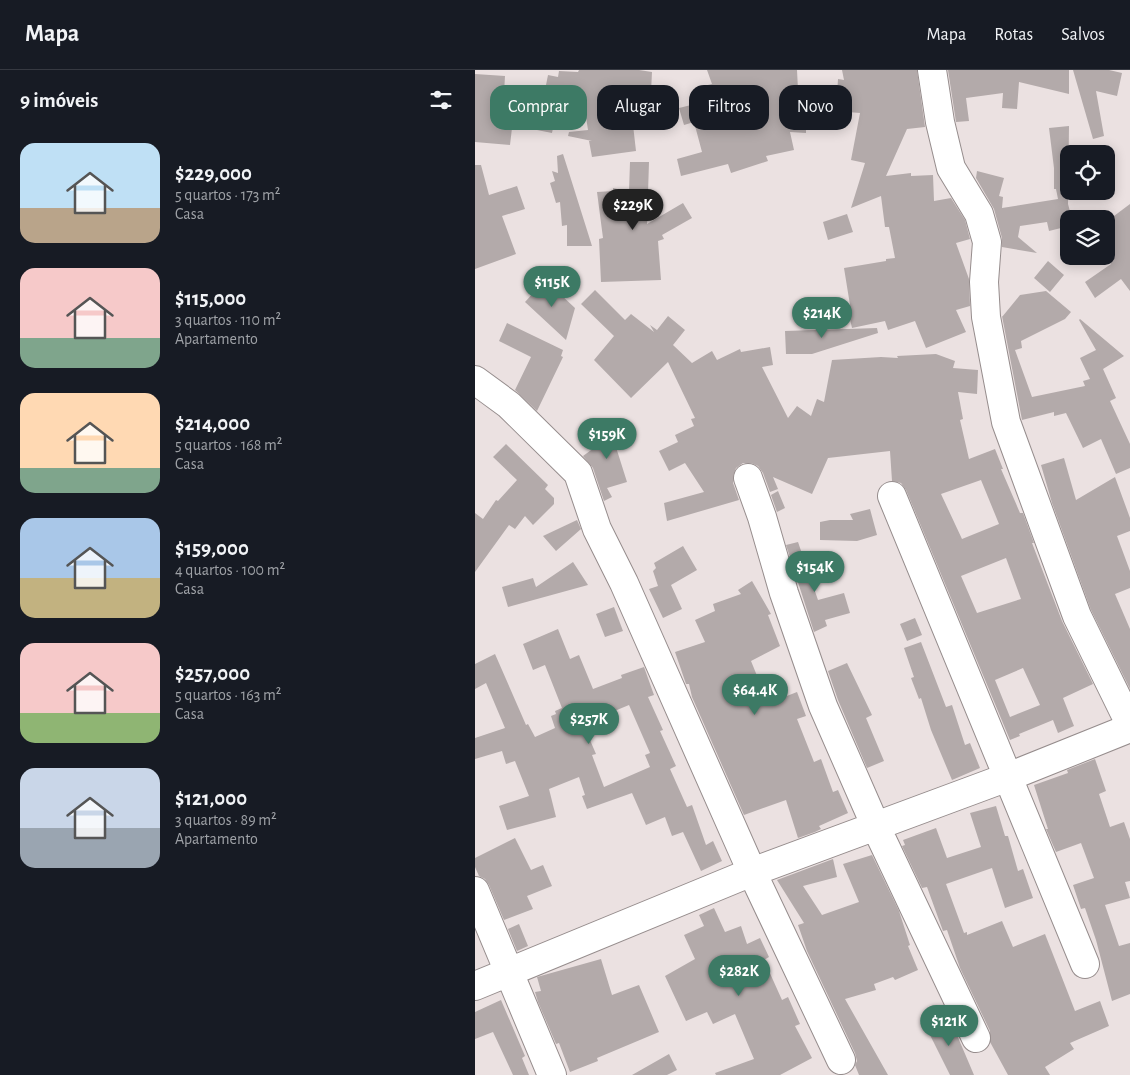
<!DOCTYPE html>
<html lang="pt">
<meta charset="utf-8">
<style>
:root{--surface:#171b24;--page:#242831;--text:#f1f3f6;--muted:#9ea1a6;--line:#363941;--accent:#3d7a65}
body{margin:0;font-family:"Alegreya Sans",sans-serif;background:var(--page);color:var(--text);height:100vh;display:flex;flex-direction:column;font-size:19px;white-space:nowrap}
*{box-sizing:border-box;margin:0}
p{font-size:16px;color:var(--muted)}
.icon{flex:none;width:28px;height:28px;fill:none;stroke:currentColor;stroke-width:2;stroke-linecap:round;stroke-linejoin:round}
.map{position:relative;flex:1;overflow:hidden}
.details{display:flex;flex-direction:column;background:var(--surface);width:475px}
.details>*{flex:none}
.banner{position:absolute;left:15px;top:15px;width:475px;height:45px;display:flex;gap:10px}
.buttons{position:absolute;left:585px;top:75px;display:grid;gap:10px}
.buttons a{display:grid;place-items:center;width:55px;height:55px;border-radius:10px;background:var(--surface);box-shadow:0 2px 12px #0003;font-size:25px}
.price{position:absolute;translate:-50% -42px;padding:0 11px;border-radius:18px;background:var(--accent);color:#fff;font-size:16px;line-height:32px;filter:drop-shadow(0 1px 2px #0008)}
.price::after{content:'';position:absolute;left:50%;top:30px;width:15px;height:11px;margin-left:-8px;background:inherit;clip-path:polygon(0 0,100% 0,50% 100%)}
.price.on{background:#222;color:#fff}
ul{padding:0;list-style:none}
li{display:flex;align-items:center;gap:15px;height:125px;padding:0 20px}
li span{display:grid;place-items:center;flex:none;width:140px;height:100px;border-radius:15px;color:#555}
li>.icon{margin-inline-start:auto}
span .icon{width:60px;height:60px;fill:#fffc;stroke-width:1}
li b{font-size:21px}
h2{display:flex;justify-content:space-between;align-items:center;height:60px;padding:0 20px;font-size:21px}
.pill{padding:0 18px;border-radius:15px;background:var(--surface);box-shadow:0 2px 12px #0003;font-size:18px;line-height:45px}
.pill.on{background:var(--accent);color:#fff}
header{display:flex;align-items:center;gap:30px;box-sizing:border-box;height:70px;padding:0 25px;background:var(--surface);border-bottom:1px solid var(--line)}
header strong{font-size:24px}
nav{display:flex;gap:28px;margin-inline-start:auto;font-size:18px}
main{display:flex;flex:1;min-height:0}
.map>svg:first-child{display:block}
.building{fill:#b3aaaa;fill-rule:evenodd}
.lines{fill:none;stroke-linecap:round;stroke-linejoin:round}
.minor-casing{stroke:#968d8d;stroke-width:30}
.minor{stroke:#fff;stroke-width:28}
</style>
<header>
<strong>Mapa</strong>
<nav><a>Mapa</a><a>Rotas</a><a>Salvos</a></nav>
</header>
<main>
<section class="details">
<h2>9 imóveis<svg class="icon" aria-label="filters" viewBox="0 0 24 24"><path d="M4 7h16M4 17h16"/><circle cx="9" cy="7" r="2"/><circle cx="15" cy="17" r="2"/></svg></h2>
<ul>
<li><span style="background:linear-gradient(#bfe0f5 65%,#b9a48a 0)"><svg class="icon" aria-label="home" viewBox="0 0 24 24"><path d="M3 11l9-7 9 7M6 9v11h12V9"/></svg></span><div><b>$229,000</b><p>5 quartos · 173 m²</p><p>Casa</p></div></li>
<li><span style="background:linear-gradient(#f6c9c9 70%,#7fa58c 0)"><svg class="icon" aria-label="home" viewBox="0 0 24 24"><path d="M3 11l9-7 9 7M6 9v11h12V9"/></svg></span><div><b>$115,000</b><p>3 quartos · 110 m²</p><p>Apartamento</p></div></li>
<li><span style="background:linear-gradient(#ffd9b3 75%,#7fa58c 0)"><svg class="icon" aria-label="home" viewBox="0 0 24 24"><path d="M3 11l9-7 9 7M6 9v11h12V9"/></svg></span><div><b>$214,000</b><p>5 quartos · 168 m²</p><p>Casa</p></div></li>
<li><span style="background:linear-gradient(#a9c7e8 60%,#c2b280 0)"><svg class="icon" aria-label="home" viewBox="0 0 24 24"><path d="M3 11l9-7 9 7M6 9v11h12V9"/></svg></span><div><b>$159,000</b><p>4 quartos · 100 m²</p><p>Casa</p></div></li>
<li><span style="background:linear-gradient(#f6c9c9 70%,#8fb573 0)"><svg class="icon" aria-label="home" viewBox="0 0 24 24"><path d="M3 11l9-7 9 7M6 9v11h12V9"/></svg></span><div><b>$257,000</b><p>5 quartos · 163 m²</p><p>Casa</p></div></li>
<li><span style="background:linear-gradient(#c9d6e8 60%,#9aa5b1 0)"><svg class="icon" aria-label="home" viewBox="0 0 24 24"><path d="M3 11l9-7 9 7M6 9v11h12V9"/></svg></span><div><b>$121,000</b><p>3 quartos · 89 m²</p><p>Apartamento</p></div></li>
</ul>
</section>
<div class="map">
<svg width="655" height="1005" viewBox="0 0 655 1005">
<rect width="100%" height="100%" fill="#ebe1e1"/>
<!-- building -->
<path class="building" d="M104 0H164L177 2 176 22 148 19 136 57 158 55 161 81 117 87 114 71H117L93 66 94 62 113 60 109 34 84 28 77 63 62 60 73 5 83 7 84 1 103 2Z
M232 0H322L324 40 351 43 349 59 331 56V63L315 62 319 80 291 86 293 91 256 103 253 94 206 106 202 89 227 82 219 52 209 55 204 38 228 32 224 17 237 14Z
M367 0H442L450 57 432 59 411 106 436 103V106L458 105 459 131 476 128 490 150 495 169 481 173 494 209 495 236 481 240 491 262 451 278 440 251 413 260 410 251 377 258 372 236 375 235 369 198 411 191V189L420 188 414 157H410L406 126 376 138 390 93 376 90 385 43 361 41 363 9 369 10Z
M473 0H594V24L544 12 542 39 527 38 528 23 491 28 494 51 481 52Z
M598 0H634L647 3 642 26 621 21 629 66 618 69Z
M0 4 30 6 27 57 37 58 35 75 0 72Z
M594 56 593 134 597 149H594V156L574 161 572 152 545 156 543 167 562 183 527 177V168L519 139 501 108 502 101 529 108 524 126 528 127 527 138 583 129 581 119H579V98L574 58Z
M88 84 95 106 117 176H92V155L87 156 85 132 81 133 75 113 80 111 77 101 83 103 82 86Z
M155 92H174L172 154 208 133 217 148 187 165 189 169 183 171 186 210 126 212 124 169 128 168 122 122 138 121V118L154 122Z
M0 95H6L14 125 42 116 50 139 27 146 41 184 0 199Z
M655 134V221L646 209 620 228 610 212 636 194 633 191 637 188 631 179V152Z
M372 144 378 162 353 170 348 152Z
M573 191 589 205 575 222 559 208Z
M70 210 100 238 91 270 50 232Z
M120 220 150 250 156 244 179 262 175 255 182 260 193 246 210 260 198 275 217 293 237 281 242 290 265 279 266 282 295 277 298 295 287 297 313 348 322 336 336 346 342 329 349 332 357 290 406 287 423 288 422 286 461 284 480 291 478 298 503 300 502 324 483 322 488 349 485 350 494 389 520 379 528 399H526L545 443H548L559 473H557L587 551 618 614 588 628 599 656 583 663 578 650 544 664 545 666 535 670 431 420 426 413 417 411 415 381 353 388 337 424 298 407 303 419 295 422 288 403 283 396 276 393H268L261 398 258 406V413L264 430 192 451 189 433 229 422 210 393 194 401 184 381 203 372 200 365 219 356 216 349 220 348 193 292 156 328 119 290 139 266 106 234ZM506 410 524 454 487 469 466 424ZM531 488 546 529 502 543 486 506ZM548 598 565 635 535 647 520 610Z
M571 221 596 242 590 249 546 271 547 278 540 280 557 327 610 316 608 311 615 309 605 288 621 280 604 250 605 249 649 286 628 299 641 328 635 331 655 374V398L641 404 626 369 608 378 591 343 579 346V342L547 350 527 246V247L545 225Z
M32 253 88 280 86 286 88 287 62 341 40 320 56 287 24 271Z
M402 258 403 263 337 284H311L310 261Z
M139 352 150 365 140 374 152 412 132 418 137 427 129 431 118 398 108 386 123 375 119 370Z
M31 374 73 415 70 419 79 428V434L58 455 50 446 40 459 34 455 0 502V443L8 449 21 430 23 431 42 410 18 387Z
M589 388 601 430 640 407 655 448V461L642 466 655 501V518L640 524 655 559V619L616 540 577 433 566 395Z
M303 421 310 438 302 442 296 425Z
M395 439 402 465 382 471 345 470V452L355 450H378L375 444Z
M102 450 106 459 81 481 68 466Z
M323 472 343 530 369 523 375 543 350 550 352 556 339 562 311 475Z
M208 476 222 500 196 515 207 539 188 548 174 519 183 516 178 501 181 498 179 493Z
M98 492 113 515 33 537 27 517 58 508 61 517Z
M277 511 296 544 293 545 305 576 276 591 291 628 297 626 299 631 322 622 331 646 322 649 339 692 346 689 358 722 363 720 373 743 344 756 346 759 340 762 323 768 311 730 269 745 217 627 214 614H211L200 582 230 572 220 550 240 541 238 534 266 524 263 520Z
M139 537 148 561 130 567 121 544Z
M440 548 447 565 432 571 425 554Z
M83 559 95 589 104 585 118 619 147 608 146 605 169 597 179 625 173 627 188 660 185 661 201 696 195 699 212 737 217 735 231 775 238 771 247 791 226 801 208 762 197 766 190 747 171 755 157 723 112 739 107 726 110 725 104 707 74 719 81 747 32 760 24 736 54 726 40 691 31 694 27 681 0 689V668L30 658 11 613 0 619V594L20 584 51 655 53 654 60 667 80 658 76 646 81 644 80 641 87 638 70 595 58 600 48 574ZM154 635 175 683 170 685 175 697 129 717 117 685 121 684 109 656 126 650 125 647Z
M446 572 471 637 477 635 490 675 495 673 505 698 477 710 456 660 446 628 444 629 436 608 439 607 429 578Z
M372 593 397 645 391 648 409 691 392 698 363 630 353 601Z
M620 689 631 721 624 724 635 757 649 752 655 769V811L650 812 655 828 630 835 644 876 655 873V924L637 931 621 870 610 838 606 839 598 815 619 808 606 773 581 782 571 759H573L559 715 593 703 592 700Z
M521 736 530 766H533L543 801 548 799 558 828 530 838 517 798 471 814 489 863 492 862V865L527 851 538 877 570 864 600 941 625 931 634 956 595 973 599 979 570 997 575 1005H533L515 972V961L485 898 472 860 468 861 452 817 447 818 427 776 430 775 428 770 461 758 472 788 506 777 495 743Z
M40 768 56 800 68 795 77 816 52 826 58 839 29 850 14 815 10 809 4 806 0 797V788Z
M397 785 424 841 435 875 433 876 443 900 420 910 418 907 399 914 401 920 370 929 413 1005H384L380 995 382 991 380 983 332 881 323 855 329 853 302 810 358 789 362 807 328 816 347 845 384 832 368 794Z
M239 838 250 862 266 856 272 874 285 868 294 887 289 890 307 930 313 927 325 954 320 956 337 988 305 1005H241L240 1003 279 989 260 944 238 954 232 942 211 951 190 906 220 889 209 865 229 856 224 845Z
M44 854 53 876 42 881 33 859Z
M126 889 137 925 164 915 184 962 122 988 123 991 95 1002 84 973 81 974 63 932 60 922 66 921 62 907Z
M26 930 50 986 47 988 54 1005H38L18 962 0 969V942Z
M469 946 476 959 479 958 499 1005H475L450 955Z
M194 984 202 1000 192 1005H157Z"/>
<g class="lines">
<defs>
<path id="minor" d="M457 0 465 52 476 98 504 144 512 172 509 212 511 247 531 352 602 546 655 654
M0 310 34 335 103 403 122 459 149 513 277 802 366 990
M273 408 287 447 309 523 348 636 401 757 501 968
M417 426 610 894
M0 821 77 1005
M0 916 277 802 533 707 655 658"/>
</defs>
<!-- minor casing -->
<use href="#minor" class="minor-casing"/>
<!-- minor -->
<use href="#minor" class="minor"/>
</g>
</svg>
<div class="buttons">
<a><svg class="icon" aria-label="locate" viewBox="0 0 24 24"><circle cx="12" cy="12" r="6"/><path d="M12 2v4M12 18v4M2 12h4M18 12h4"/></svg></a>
<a><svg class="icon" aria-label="layers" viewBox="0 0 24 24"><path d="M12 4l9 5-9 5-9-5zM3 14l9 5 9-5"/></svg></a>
</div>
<b class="price on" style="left:158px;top:161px">$229K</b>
<b class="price" style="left:77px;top:238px">$115K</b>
<b class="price" style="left:347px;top:269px">$214K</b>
<b class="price" style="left:132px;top:390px">$159K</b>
<b class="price" style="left:340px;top:523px">$154K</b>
<b class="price" style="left:280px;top:646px">$64.4K</b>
<b class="price" style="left:114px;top:675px">$257K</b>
<b class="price" style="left:264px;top:927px">$282K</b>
<b class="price" style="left:474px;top:977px">$121K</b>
<div class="banner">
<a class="pill on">Comprar</a>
<a class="pill">Alugar</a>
<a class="pill">Filtros</a>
<a class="pill">Novo</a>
</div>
</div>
</main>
